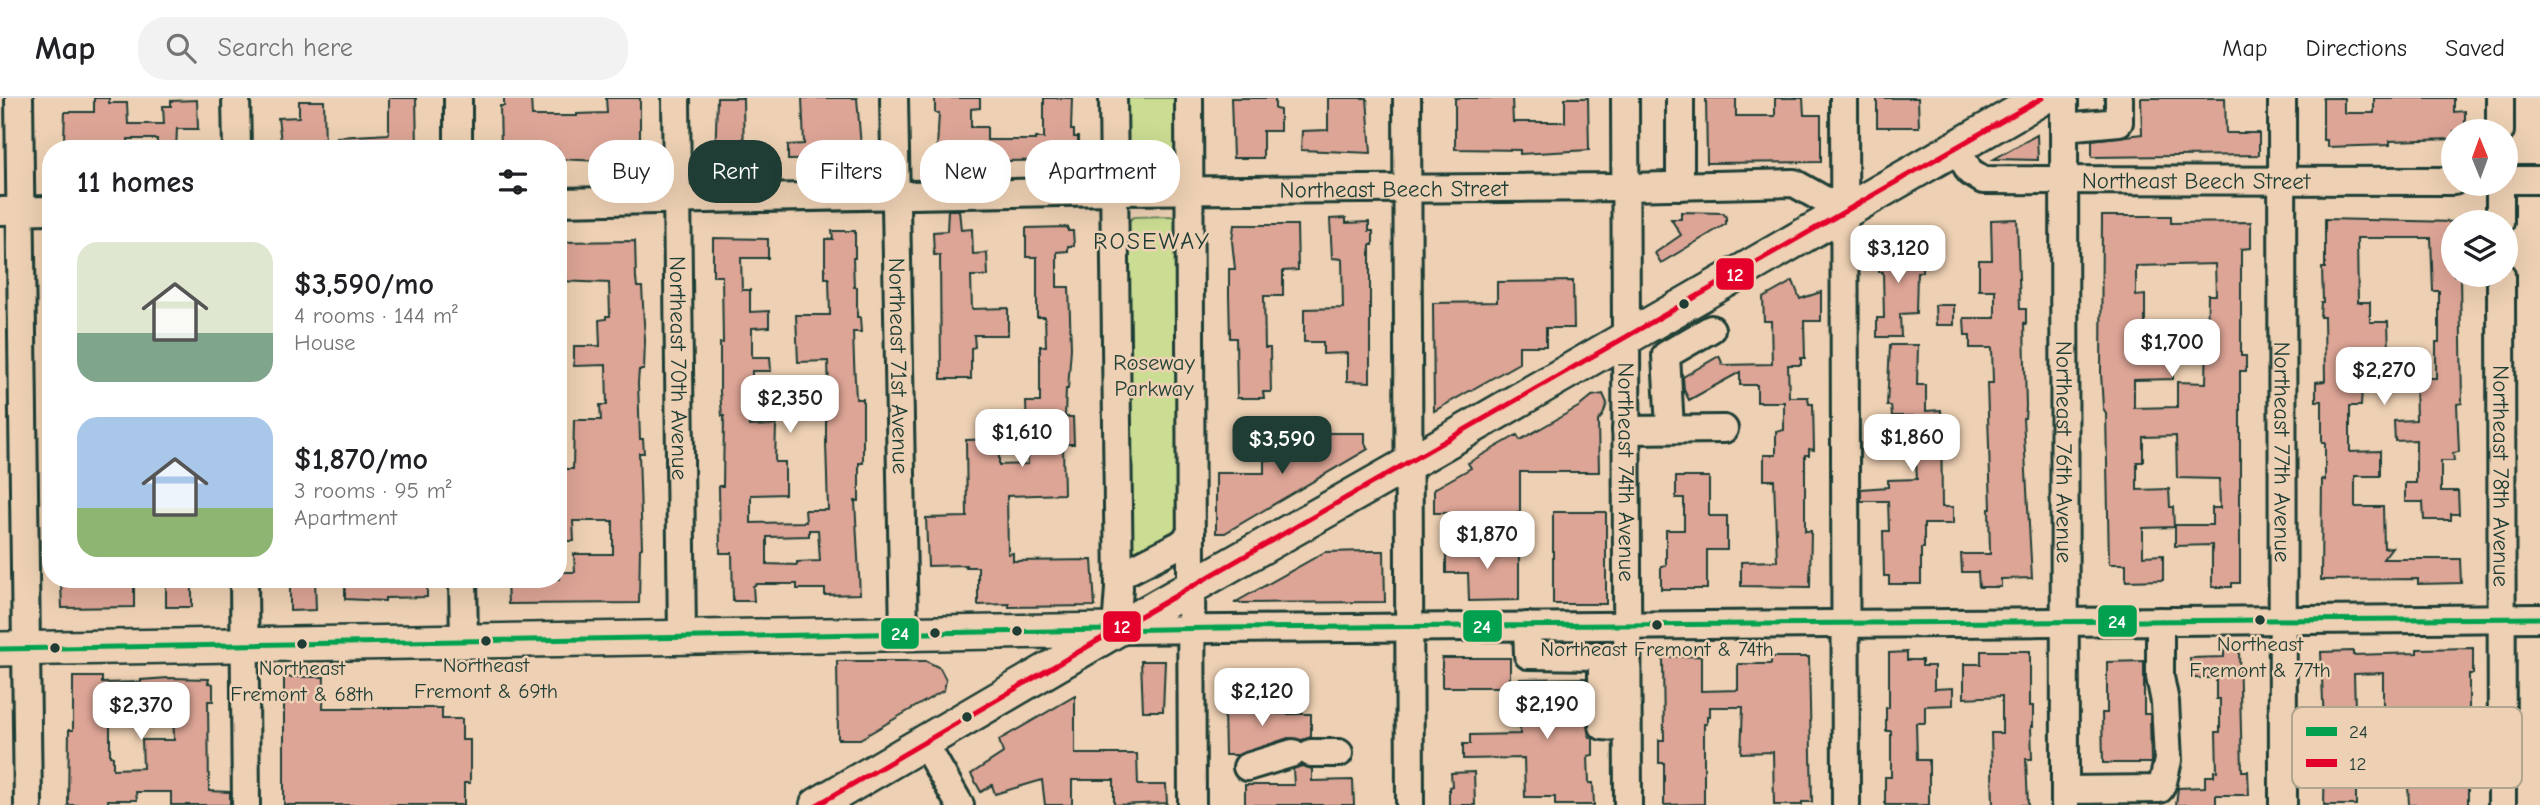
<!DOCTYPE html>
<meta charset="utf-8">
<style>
:root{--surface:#fff;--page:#f2f2f2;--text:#202124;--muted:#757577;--line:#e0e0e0;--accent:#1f3d34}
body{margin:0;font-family:"Comic Neue",sans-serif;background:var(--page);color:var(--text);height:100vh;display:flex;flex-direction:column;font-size:26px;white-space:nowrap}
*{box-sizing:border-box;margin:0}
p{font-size:23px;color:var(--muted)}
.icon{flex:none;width:38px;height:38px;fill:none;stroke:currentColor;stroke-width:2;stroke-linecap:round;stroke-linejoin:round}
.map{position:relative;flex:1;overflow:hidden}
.details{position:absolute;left:42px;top:42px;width:525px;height:448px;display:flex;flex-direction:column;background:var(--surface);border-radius:28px;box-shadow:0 7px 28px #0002}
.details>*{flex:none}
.top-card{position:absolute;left:588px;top:42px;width:665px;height:63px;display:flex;gap:14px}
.needle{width:46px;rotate:359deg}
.tools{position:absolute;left:2441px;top:21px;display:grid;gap:14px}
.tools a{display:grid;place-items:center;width:77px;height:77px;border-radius:50%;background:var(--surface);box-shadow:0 7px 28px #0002;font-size:35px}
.price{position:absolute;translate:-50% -60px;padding:0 16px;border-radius:14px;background:#fff;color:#222;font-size:23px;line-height:46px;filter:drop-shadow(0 2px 4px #0008)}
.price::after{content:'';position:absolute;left:50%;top:42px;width:21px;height:16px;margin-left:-10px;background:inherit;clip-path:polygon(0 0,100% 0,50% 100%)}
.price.current{background:var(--accent);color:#fff}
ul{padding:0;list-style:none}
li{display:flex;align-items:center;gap:21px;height:175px;padding:0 35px}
li span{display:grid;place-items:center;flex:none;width:196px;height:140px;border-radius:21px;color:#555}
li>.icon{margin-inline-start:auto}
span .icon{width:84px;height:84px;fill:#fffc;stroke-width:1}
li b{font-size:30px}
h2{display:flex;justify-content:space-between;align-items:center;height:84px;padding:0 35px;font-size:30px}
.chip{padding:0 24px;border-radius:28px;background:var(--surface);box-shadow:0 7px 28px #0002;font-size:24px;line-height:63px}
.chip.current{background:var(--accent);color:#fff}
header{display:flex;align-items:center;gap:42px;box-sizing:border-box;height:98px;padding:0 35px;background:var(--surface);border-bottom:2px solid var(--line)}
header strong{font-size:33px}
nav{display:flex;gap:38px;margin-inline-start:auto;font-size:24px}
.search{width:490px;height:63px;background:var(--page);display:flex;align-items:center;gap:18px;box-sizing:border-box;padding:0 24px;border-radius:28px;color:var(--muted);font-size:26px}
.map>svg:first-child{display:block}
.green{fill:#cadd92;stroke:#748d63;stroke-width:2}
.building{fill:#dda596;stroke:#1f3d34;stroke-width:2;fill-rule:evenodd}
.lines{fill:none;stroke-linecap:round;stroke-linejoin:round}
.minor-casing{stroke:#1f3d34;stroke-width:32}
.major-casing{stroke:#1f3d34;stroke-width:38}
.minor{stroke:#eed1b4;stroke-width:26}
.major{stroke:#eed1b4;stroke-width:33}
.bus-1-casing{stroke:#eed1b4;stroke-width:10}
.bus-2-casing{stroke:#eed1b4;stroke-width:10}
.bus-1{stroke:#02a150;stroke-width:5}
.bus-2{stroke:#e4002b;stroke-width:5}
.bus-dot{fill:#1f3d34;stroke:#eed1b4;stroke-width:2.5}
.labels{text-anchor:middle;stroke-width:5;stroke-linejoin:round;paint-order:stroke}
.bus-label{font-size:21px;fill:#1f3d34;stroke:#eed1b4}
.street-label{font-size:23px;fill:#1f3d34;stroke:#eed1b4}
.park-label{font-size:23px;fill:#284539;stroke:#eed1b4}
.neighbourhood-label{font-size:24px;letter-spacing:2px;fill:#1f3d34;stroke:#eed1b4}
.key{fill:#eed1b4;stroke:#b0a58e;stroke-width:2}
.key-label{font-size:19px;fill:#1f3d34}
.line-badge{stroke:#eed1b4;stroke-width:2.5}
.badge-label{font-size:19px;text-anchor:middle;font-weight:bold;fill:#fff}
</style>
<header>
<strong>Map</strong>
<div class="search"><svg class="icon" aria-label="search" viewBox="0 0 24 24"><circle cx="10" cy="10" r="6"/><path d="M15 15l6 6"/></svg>Search here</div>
<nav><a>Map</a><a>Directions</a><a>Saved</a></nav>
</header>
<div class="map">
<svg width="2540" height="707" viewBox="0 0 2540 707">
<rect width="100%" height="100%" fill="#eed1b4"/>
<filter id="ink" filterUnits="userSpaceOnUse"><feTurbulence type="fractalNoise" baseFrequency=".0143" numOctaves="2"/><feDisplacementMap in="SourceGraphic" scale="14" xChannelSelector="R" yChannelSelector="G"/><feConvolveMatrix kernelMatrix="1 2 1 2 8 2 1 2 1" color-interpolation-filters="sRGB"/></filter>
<g filter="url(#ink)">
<!-- green -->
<path class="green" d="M1119 0H1185L1178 69H1125Z
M1170 118 1177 120 1179 435 1135 459 1130 456 1127 124 1134 119Z"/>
<!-- building -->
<path class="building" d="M94 0H109V5H127L128 26H164L163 8H171V3L197 2 198 31H177L176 51H157V41H128L129 51H72V41H64L65 14H94Z
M389 0H416L417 51H338L337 39 389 36Z
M504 0H531L532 18H577V16L607 15 606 0H640V70H601V63L558 61V51H501L500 8H504Z
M717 0H743L744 65H715Z
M802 0H857L862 61 788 62V47L804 46Z
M935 0H980V10L971 11V29H987V42H1035V40H1044V0H1072L1071 32H1074V39H1078V53H1074V62L1004 63V66L966 64 965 67H936L939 15H935Z
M1231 0H1275V11L1280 12V33H1263V60H1233Z
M1328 0H1367L1371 55 1301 52 1302 33 1328 32Z
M1455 0H1512L1513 24H1565V0H1588L1589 52 1520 56V52L1455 51Z
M1706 0H1736V18H1775V0H1803L1804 17H1821V64L1707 65Z
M1877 0H1918L1919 29H1877Z
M2141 0H2225L2226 35H2259V57L2092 59V42L2142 36Z
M2323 0H2344V15H2374V0H2454V14L2465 13V33H2454V41L2390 43V47L2327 49V42H2323Z
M299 3H324L325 51H282L278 20 299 19Z
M2037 37 2038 62 1994 61Z
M948 112H959L961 132 972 131 973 156 987 155 988 178H971L972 211 1008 210V237H974L975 249 971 250V281H941L940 157H934L933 134 947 133Z
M1681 114 1723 115 1726 119V126L1661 165 1655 155 1681 137 1671 121H1681Z
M2102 118H2171V125L2251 124V150L2241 151V258H2246V273H2240V485H2232V489H2212V447L2175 448V427H2212V410H2220L2219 381 2177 380 2176 338 2143 339V364H2137V392L2169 391 2170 409H2173L2174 429 2143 430V458L2163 457V482L2126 483V466H2109L2106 315 2103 310 2101 275ZM2215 166 2216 197H2208L2206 285 2177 284V309L2134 310V282L2173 281 2172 251H2145V197L2136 198V168Z
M1346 120V125L1369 124V133H1373V147H1370V284L1347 283V255L1323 256V244H1304V211L1343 210 1342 161 1332 160 1330 121Z
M2017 121 2020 211H2026V226L2024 225 2026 309 2025 320H2023L2032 480 2001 481V489H1979L1978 474H1962L1961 456H1990L1989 411H1991L1987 285H1993L1992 250H1970V237H1965L1964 220H1995V192H1979V162H1992L1991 122Z
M2325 121 2454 124V177H2460L2462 305 2457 306 2459 354 2453 355 2454 363H2441V393H2458L2459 416H2451V422H2424L2423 404H2405V385H2416V342L2395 343 2394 323 2416 322 2415 280H2436V244H2439V193H2433L2431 140H2357L2358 204H2370V224H2388L2389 254H2364L2361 308H2350V354L2380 353V378H2355V409H2383L2384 450 2392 449 2383 461H2460L2461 485 2418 486V481L2321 482 2322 381 2325 382V344H2322V303H2316V284L2325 283 2324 219H2320L2321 204H2323L2322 170H2325Z
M1234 127H1297L1298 172 1283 173V198H1264L1265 250H1270L1271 294H1263L1264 300H1237L1236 240H1230L1229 197V171H1235L1232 143Z
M1068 129V133H1073L1074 148H1068V153L1057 154V189H1069L1071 250 1068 291H1066L1065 319H1073L1074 346H1063L1064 396 1007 398 1008 456 1013 455V463L1092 462 1095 508 1009 509V506L978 507V469H966V467L928 468 926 420 967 419 966 342 999 341V367L1028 366 1026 304H1040V248H1046L1045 219H1037V159H1026V130Z
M832 133H855V160H853L854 189H857V219H860L861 234H853L854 263 856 301H863V365H859V403H855L860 496 825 497V491H797V486H757L753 488 754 503H733L732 455H720L719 388H723L724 318H722L720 294V245H723L722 178H713V140L768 141V160H741L742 192H750V214L769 213V229L752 230V259H770L771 273H752V294H749V328L776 327 775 364H785V396L751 397V425L806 424 805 412H828L826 345V296H829L828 263 798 264 796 217H830L829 180H825V141H833ZM809 432H818L820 463 797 464V467L767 466V439L809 438Z
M635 143 636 180 637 189H642L645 242 644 272H639L638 285 640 341H643L644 355H639L642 450 640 451 639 505 508 506 507 481H560V474H575L574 456H613V423H573L574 443H558V371H573L574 322H601L600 307H607L606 267 574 268V248H600L599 222 606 221V218H610L609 185 558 183V144Z
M1911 144V149H1922V174H1917L1916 215 1900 216 1901 239H1877V220H1884L1883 174H1879V145Z
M1573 183 1574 230H1546V248H1519V265L1434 313 1433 205 1497 204V184Z
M1793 183 1800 201 1821 194V223H1804L1805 260H1801V267H1788L1789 299H1808L1809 306H1813L1814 352 1809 351V357H1805V433H1811L1810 489 1741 488V464L1777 463 1774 382H1764V357H1776V334L1784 332V304H1757V287H1740V274L1689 302 1684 292 1683 279 1719 258 1723 267 1772 266 1771 223H1764L1763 200Z
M1935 207H1954V227H1936Z
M1890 247H1918L1917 287H1926V313L1941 312 1942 409H1953V426H1924V450H1921V486H1889V478H1884L1883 433H1889L1888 403H1861V391L1888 389V382L1917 381 1913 318H1892L1891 308H1887Z
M1603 296 1607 305 1603 317 1598 323 1599 374H1520V415H1434V391L1471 370 1468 365 1517 337 1520 342 1580 308 1592 298Z
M1300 328H1319V335H1365V345L1368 351 1225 435H1216V375H1264V362H1301Z
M1676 379H1709V418H1727V452H1707V491H1661V468H1666V432H1684V400H1676Z
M1553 414H1606V506H1553Z
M1519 448V502L1469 503 1468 475H1446V449Z
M1369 453H1384L1385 504 1234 505 1325 454Z
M290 481H315L316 512 290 513Z
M356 481H427V499L385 500V503L345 501V485L356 484Z
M103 484V486H134V509L62 510 61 486Z
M166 486H192V509H166Z
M2473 550V576H2469V609L2468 617H2460L2463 690H2468V707H2409L2408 687 2356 688V707H2324L2325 655H2377V671H2410L2409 627 2324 629 2321 554 2353 553V557L2417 555V551ZM2383 575V610H2355L2354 576Z
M2224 551H2239L2242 673H2248L2249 697H2216V707H2176L2178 690 2205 689V678H2214V673H2217L2216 634H2220V601H2216V580H2191L2190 560 2224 559Z
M1981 553H2030V608H2033V628H2031L2032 661H2026L2028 707H1993L1991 635H2002V598L1964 600V566H1981Z
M1907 554V562H1922V568H1934V591L1953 590V607L1925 608V625H1916L1917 662H1929V707H1885V679H1891V633H1886V610H1889V555Z
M1701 558V593L1738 592V566H1771V559H1809L1812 704H1802V707H1774L1773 654 1741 655 1743 609H1710V618H1707V626H1704V706L1664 707V665H1659V642H1664L1663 559Z
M1442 560H1510V589H1442Z
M837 563H926L940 570 946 582 944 592 939 595 860 641H838Z
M1141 563H1165L1163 613H1143Z
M2144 563V616H2150L2151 665H2103L2102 615H2107V564Z
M73 579H102V585L141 584V582L168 580 209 581 208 585 213 586V603H208L209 693 230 694V707H171V694H136L137 702H108V707H68L69 632H73ZM173 611 174 642H142L143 670 113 671V659L110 658V621L133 623 134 612Z
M284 579H324L323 610H442V621H462V642H470V685H464V707H284Z
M1586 580 1587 628 1589 639 1593 640V657L1588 658 1589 685H1593L1594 707H1555V699H1525L1524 660 1463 661V646H1470V637L1520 636 1519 581Z
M1075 598V656H1137L1138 687H1166L1167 705 1114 707V682H1072V707H1045L1042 682 995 696 992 687 981 694 971 676 1003 655 999 642Z
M1259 608H1277V616H1311V639L1302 642 1288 640 1238 657H1225L1224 611H1259Z
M1302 668 1312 671V683L1353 682 1354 707H1245V687H1294L1293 671Z
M1474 674 1475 707H1449V689L1452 688 1451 675Z"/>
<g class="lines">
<defs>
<g id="minor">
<path d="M19 0 28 707"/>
<path d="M236 0 237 51"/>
<path d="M458 0V51"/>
<path id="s1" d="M676 0 682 540"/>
<path id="s2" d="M894 0 904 536"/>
<path d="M1113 0 1119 490 1116 532 2540 520"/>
<path d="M1189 0 1192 707"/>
<path d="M1407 0 1410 707"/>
<path id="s3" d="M1625 0 1628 707"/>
<path d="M1844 0 1846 707"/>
<path id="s4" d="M2064 0 2065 707"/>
<path id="s5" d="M2282 0 2283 707"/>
<path d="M2500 0V33"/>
<path d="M2064 29 2119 24V0"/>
<path id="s6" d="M1956 49 1970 74 1983 82 2454 83"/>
<path d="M2506 82H2540"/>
<path d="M2500 86V124"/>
<path d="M1680 88V0"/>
<path id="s7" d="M558 104 1114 93 1626 89 1794 85 1844 113"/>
<path d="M0 113 51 112"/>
<path id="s8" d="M2501 177 2502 707"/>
<path d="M1670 331 1666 257 1711 231"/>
<path d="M1626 332 1724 331"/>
<path d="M1119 470 1130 472 1181 446 1191 437"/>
<path d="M244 481 246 707"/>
<path d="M463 481 464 544"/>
<path d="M1527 528 1528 557 1599 558 1602 564V576H1627"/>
<path d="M1602 576 1603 628 1627 630"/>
<path d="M924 645 960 707"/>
<path d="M1311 655H1339"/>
<path d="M1247 669 1293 655"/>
<path d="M2065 692 2160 691 2163 684 2168 662 2165 604 2160 579V523"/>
</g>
<path id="major" d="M0 551 1114 532
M817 707 1116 532 1408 366 2042 0"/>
</defs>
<!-- minor casing -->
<use href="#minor" class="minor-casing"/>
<!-- major casing -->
<use href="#major" class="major-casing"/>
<!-- minor -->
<use href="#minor" class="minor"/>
<!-- major -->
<use href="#major" class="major"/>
<defs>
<path id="bus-1" d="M0 551 1220 530 2540 520"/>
<path id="bus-2" d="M817 707 1116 532 2042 0"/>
</defs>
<!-- bus-1 casing -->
<use href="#bus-1" class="bus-1-casing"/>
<!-- bus-2 casing -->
<use href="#bus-2" class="bus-2-casing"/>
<!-- bus-1 -->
<use href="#bus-1" class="bus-1"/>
<!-- bus-2 -->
<use href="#bus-2" class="bus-2"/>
</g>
</g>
<!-- markers -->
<g class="bus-dot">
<circle cx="1684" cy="206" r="6"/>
<circle cx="2260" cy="522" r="6"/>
<circle cx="1657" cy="527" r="6"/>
<circle cx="1017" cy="533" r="6"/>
<circle cx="935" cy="535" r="6"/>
<circle cx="486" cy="543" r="6"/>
<circle cx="302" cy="546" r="6"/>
<circle cx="55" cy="550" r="6"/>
<circle cx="967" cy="619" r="6"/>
</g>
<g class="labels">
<!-- bus labels -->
<g class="bus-label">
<text x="2260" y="553">Northeast<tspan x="2260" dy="26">Fremont &amp; 77th</tspan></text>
<text x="1657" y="558">Northeast Fremont &amp; 74th</text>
<text x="486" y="574">Northeast<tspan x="486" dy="26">Fremont &amp; 69th</tspan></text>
<text x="302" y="577">Northeast<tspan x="302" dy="26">Fremont &amp; 68th</tspan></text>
</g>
<!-- street labels -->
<g class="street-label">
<text dy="8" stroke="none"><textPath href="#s6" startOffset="257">Northeast Beech Street</textPath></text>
<text dy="8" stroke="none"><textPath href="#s7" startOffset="836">Northeast Beech Street</textPath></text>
<text dy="8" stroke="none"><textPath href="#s2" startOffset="268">Northeast 71st Avenue</textPath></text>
<text dy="8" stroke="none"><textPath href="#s1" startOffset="270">Northeast 70th Avenue</textPath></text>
<text dy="8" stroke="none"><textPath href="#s4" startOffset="354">Northeast 76th Avenue</textPath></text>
<text dy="8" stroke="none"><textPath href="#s5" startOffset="354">Northeast 77th Avenue</textPath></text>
<text dy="8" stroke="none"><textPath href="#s3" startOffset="374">Northeast 74th Avenue</textPath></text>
<text dy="8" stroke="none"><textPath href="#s8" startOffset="201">Northeast 78th Avenue</textPath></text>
</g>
<!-- park labels -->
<g class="park-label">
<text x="1154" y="272">Roseway<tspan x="1154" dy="26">Parkway</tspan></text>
</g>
<!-- neighbourhood labels -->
<g class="neighbourhood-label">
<text x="1152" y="151">ROSEWAY</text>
</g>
</g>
<!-- legend -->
<rect x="2292" y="609" width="230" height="81" rx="10" class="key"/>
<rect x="2306" y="629" width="31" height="9" fill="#02a150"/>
<rect x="2306" y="661" width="31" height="8" fill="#e4002b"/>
<g class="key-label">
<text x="2349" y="640">24</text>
<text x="2349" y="672">12</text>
</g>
<g class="line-badge">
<rect x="1715" y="159" width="40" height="34" rx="7" fill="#e4002b"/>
<rect x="2097" y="506" width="41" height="34" rx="7" fill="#02a150"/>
<rect x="1462" y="511" width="41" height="34" rx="7" fill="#02a150"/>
<rect x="1102" y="512" width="40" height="33" rx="7" fill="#e4002b"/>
<rect x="880" y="519" width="40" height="33" rx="7" fill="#02a150"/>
</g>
<g class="badge-label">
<text x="1735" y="183">12</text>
<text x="2117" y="530">24</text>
<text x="1482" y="535">24</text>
<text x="1122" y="535">12</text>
<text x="900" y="542">24</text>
</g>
</svg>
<div class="tools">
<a><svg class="needle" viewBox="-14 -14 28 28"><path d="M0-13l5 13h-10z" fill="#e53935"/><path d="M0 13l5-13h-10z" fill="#757577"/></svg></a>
<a><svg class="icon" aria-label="layers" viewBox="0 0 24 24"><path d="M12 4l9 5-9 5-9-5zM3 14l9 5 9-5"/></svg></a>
</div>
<b class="price" style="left:1898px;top:187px">$3,120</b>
<b class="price" style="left:2172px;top:281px">$1,700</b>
<b class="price" style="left:2384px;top:309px">$2,270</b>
<b class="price" style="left:790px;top:337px">$2,350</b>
<b class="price" style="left:1022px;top:371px">$1,610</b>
<b class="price" style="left:1912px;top:376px">$1,860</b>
<b class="price current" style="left:1282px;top:378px">$3,590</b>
<b class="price" style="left:1487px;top:473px">$1,870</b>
<b class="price" style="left:1262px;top:630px">$2,120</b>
<b class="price" style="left:1547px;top:643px">$2,190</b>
<b class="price" style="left:141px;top:644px">$2,370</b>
<div class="top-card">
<a class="chip">Buy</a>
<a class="chip current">Rent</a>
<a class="chip">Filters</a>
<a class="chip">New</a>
<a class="chip">Apartment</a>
</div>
<section class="details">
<h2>11 homes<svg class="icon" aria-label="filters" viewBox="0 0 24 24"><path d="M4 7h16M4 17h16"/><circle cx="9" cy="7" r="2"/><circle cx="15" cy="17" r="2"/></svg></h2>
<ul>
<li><span style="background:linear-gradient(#dfe7d0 65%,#7fa58c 0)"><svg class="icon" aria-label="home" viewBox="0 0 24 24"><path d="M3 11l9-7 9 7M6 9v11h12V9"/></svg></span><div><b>$3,590/mo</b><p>4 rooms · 144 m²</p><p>House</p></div></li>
<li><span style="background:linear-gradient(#a9c7e8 65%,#8fb573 0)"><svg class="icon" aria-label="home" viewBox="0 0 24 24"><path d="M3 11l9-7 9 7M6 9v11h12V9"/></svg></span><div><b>$1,870/mo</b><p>3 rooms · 95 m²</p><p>Apartment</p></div></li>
</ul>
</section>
</div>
